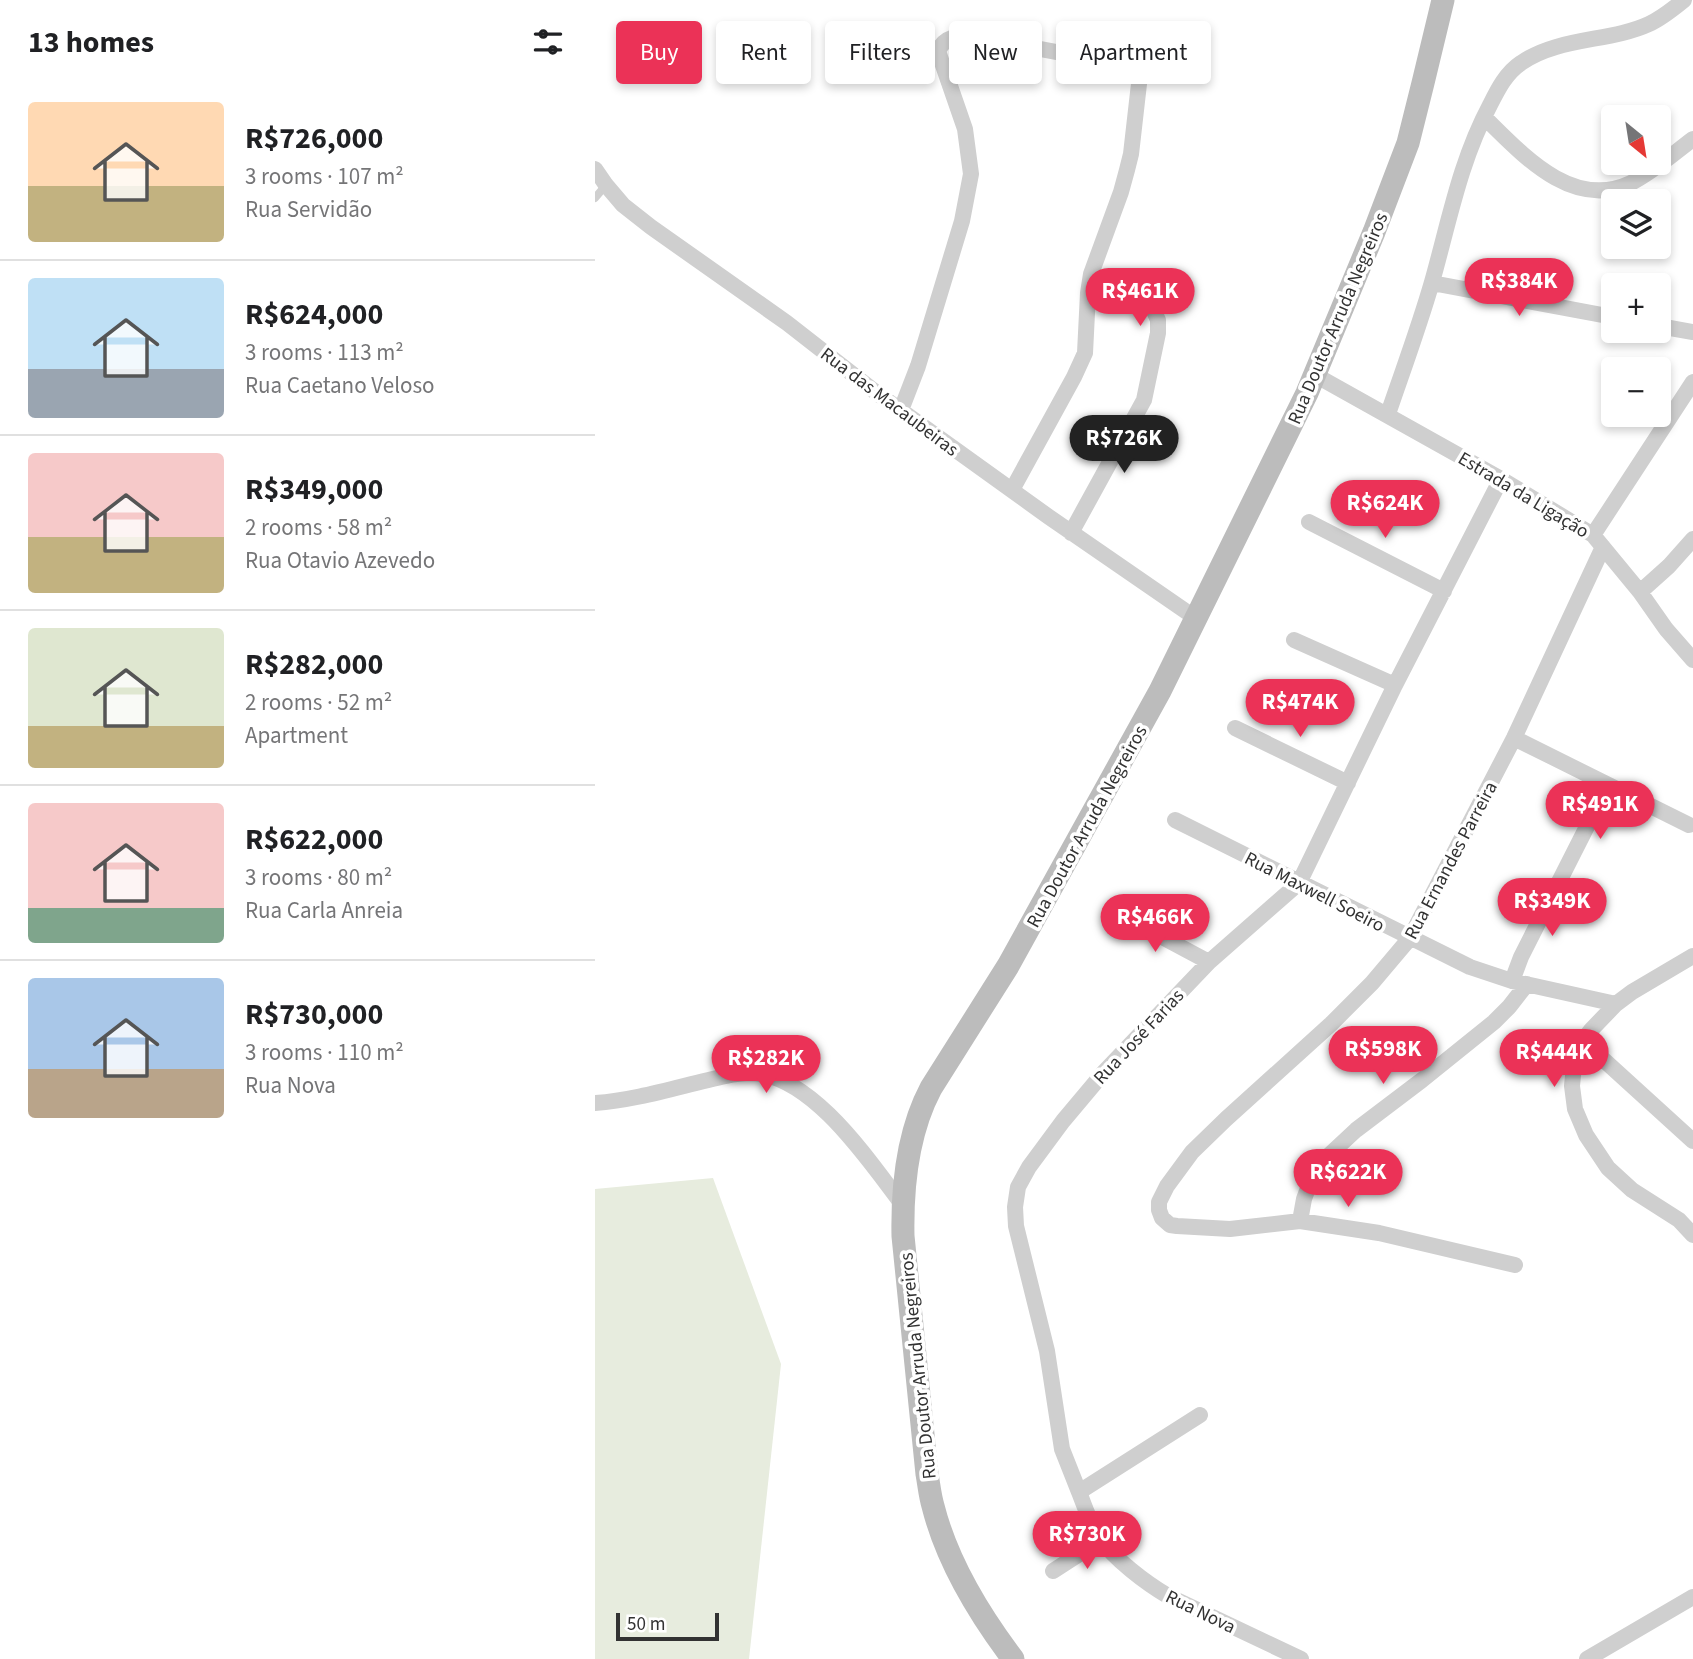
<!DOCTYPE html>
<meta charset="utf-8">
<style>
:root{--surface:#fff;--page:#f2f2f2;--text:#202124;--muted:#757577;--line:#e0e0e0;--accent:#eb3257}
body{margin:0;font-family:"Source Sans 3",sans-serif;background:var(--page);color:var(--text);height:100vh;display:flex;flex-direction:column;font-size:26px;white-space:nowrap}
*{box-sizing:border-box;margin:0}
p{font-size:23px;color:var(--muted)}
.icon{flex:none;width:38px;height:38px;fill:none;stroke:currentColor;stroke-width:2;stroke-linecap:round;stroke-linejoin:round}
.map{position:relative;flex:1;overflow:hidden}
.sheet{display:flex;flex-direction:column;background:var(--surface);width:595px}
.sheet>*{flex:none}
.banner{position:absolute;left:21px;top:21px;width:665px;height:63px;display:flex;gap:14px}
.needle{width:46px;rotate:150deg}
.controls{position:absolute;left:1006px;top:105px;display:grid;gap:14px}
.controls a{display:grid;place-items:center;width:70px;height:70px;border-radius:7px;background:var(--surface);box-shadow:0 4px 10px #0003;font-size:35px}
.scale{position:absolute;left:21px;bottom:18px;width:103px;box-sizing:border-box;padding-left:7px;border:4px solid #323232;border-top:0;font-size:19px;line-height:24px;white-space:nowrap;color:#323232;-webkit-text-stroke:5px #fff;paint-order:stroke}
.price{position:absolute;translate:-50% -60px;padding:0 16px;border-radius:24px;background:var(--accent);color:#fff;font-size:23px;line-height:46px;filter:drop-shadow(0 2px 4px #0008)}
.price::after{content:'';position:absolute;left:50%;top:42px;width:21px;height:16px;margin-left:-10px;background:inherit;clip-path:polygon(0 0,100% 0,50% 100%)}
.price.selected{background:#222;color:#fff}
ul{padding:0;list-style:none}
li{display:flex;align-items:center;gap:21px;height:175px;padding:0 28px}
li+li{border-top:2px solid var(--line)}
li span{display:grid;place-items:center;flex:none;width:196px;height:140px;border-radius:7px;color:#555}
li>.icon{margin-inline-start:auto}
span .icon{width:84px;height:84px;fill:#fffc;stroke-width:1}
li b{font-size:30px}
h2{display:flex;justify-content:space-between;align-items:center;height:84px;padding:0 28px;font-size:30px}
.tag{padding:0 24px;border-radius:7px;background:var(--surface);box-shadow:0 4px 10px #0003;font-size:24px;line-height:63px}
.tag.selected{background:var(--accent);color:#fff}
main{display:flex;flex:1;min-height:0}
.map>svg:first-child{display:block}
.green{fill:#e7ecde}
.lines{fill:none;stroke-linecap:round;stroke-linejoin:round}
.lane{stroke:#cfcfcf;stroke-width:8}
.street{stroke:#cfcfcf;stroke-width:16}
.secondary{stroke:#bcbcbc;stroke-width:23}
.labels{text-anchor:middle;stroke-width:7;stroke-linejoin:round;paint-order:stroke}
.street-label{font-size:19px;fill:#323232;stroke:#fff}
</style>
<main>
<section class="sheet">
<h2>13 homes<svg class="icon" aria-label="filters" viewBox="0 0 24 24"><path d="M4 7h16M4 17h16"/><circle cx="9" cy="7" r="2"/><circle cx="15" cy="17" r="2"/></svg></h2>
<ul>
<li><span style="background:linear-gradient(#ffd9b3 60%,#c2b280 0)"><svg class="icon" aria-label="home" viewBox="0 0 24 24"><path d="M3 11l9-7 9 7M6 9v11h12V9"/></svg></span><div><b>R$726,000</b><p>3 rooms · 107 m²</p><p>Rua Servidão</p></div></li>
<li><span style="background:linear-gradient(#bfe0f5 65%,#9aa5b1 0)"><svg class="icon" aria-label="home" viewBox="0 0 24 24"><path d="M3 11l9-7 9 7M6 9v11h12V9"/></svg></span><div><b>R$624,000</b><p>3 rooms · 113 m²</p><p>Rua Caetano Veloso</p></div></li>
<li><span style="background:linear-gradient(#f6c9c9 60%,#c2b280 0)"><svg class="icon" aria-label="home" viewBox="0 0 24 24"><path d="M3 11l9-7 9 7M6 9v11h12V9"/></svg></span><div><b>R$349,000</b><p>2 rooms · 58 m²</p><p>Rua Otavio Azevedo</p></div></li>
<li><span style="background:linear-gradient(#dfe7d0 70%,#c2b280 0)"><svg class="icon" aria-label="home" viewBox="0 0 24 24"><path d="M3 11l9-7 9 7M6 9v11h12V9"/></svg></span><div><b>R$282,000</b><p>2 rooms · 52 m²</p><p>Apartment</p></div></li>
<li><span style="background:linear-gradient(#f6c9c9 75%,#7fa58c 0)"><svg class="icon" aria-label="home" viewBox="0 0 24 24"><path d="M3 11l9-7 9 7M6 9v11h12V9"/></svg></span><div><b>R$622,000</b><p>3 rooms · 80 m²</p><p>Rua Carla Anreia</p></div></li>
<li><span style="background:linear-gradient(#a9c7e8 65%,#b9a48a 0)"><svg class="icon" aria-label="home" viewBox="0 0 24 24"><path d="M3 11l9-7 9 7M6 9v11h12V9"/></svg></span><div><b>R$730,000</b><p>3 rooms · 110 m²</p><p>Rua Nova</p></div></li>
</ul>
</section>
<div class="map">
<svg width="1098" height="1659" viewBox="0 0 1098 1659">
<rect width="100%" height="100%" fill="#fff"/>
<!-- green -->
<path class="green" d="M118 1178 186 1364 154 1659H0V1189Z"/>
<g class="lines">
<!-- lane -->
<path class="lane" d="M0 198 11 185"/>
<!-- street -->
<path class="street" d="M889 117C927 154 977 211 1036 183 1058 172 1078 154 1098 139
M0 169 11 185 28 205 56 227 192 323 283 394 454 517 602 619
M837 283 1018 317
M1064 326 1098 332
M720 375 906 479 998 535 1045 592 1071 629 1098 660
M306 410 323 366 367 221 376 174 370 129 343 51C350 36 362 36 377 36L535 66 541 70 545 75 536 154 532 170 526 192 496 274 493 293 490 353 479 377 417 490
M793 414C808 370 824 327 837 282 854 222 865 161 895 105 903 89 911 73 926 63 963 37 1015 42 1054 24 1067 18 1078 9 1089 0
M714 522 849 591
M476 533 549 400 563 333V320L558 309 535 293 496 274
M998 535 1098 382
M1045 592 1074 566 1098 539
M699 640 800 685
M640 728 753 783
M919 738 1094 825
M580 820 875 967 917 981 1021 1004
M524 914 614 962
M1098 956 1037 992 1021 1004 996 1030 988 1041 979 1065 977 1086 980 1109 991 1135 1013 1168 1037 1190 1084 1220 1098 1235
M917 981 926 957 1013 785
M988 1041 1098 1141
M0 1103C44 1100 88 1085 131 1076 139 1074 150 1073 158 1073 218 1076 274 1161 307 1204
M705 1221 709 1199 716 1180 732 1157 761 1130 827 1080 899 1022 914 1007 932 984
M920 1265 784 1233 705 1221 635 1229 582 1226 575 1225 567 1218 564 1210V1202L572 1186 597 1152 631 1119 736 1024 777 983 815 938 919 738 1008 547
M605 1415 484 1492C490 1507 495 1524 505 1538 519 1559 551 1583 573 1596L706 1659
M484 1492 467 1449 452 1351 421 1226 420 1207 423 1187 434 1167 468 1121 510 1071 614 962 704 883 800 685 906 479
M458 1571 506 1540
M992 1659 1098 1597"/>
<!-- secondary -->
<path class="secondary" d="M418 1659C384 1614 352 1562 338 1506 335 1496 334 1485 332 1474L308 1236C307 1186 312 1133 336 1088L413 966 565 691 712 393 779 232 813 143 828 83 848 0"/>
</g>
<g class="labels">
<!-- street labels -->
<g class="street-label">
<text transform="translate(742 318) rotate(-67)" y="7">Rua Doutor Arruda Negreiros</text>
<text transform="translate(295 401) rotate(37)" y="7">Rua das Macaubeiras</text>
<text transform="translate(929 494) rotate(31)" y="7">Estrada da Ligação</text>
<text transform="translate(491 826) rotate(-61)" y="7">Rua Doutor Arruda Negreiros</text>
<text transform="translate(855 860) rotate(-62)" y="7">Rua Ernandes Parreira</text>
<text transform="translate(720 891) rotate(27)" y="7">Rua Maxwell Soeiro</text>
<text transform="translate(543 1036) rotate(-47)" y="7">Rua José Farias</text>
<text transform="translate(322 1366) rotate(-96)" y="7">Rua Doutor Arruda Negreiros</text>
<text transform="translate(606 1611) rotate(26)" y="7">Rua Nova</text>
</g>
</g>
</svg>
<div class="controls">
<a><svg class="needle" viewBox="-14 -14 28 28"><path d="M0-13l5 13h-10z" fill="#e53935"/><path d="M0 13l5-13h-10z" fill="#757577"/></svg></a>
<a><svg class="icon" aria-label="layers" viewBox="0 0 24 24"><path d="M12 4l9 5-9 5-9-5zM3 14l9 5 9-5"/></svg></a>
<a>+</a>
<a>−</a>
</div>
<div class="scale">50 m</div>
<b class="price" style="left:924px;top:318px">R$384K</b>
<b class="price" style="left:545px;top:328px">R$461K</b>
<b class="price selected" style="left:529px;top:475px">R$726K</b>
<b class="price" style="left:790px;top:540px">R$624K</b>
<b class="price" style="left:705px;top:739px">R$474K</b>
<b class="price" style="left:1005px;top:841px">R$491K</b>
<b class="price" style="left:957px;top:938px">R$349K</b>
<b class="price" style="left:560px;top:954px">R$466K</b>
<b class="price" style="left:788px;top:1086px">R$598K</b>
<b class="price" style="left:959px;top:1089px">R$444K</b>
<b class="price" style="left:171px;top:1095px">R$282K</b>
<b class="price" style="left:753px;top:1209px">R$622K</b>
<b class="price" style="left:492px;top:1571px">R$730K</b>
<div class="banner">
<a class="tag selected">Buy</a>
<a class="tag">Rent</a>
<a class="tag">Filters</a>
<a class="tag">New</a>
<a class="tag">Apartment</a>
</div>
</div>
</main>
